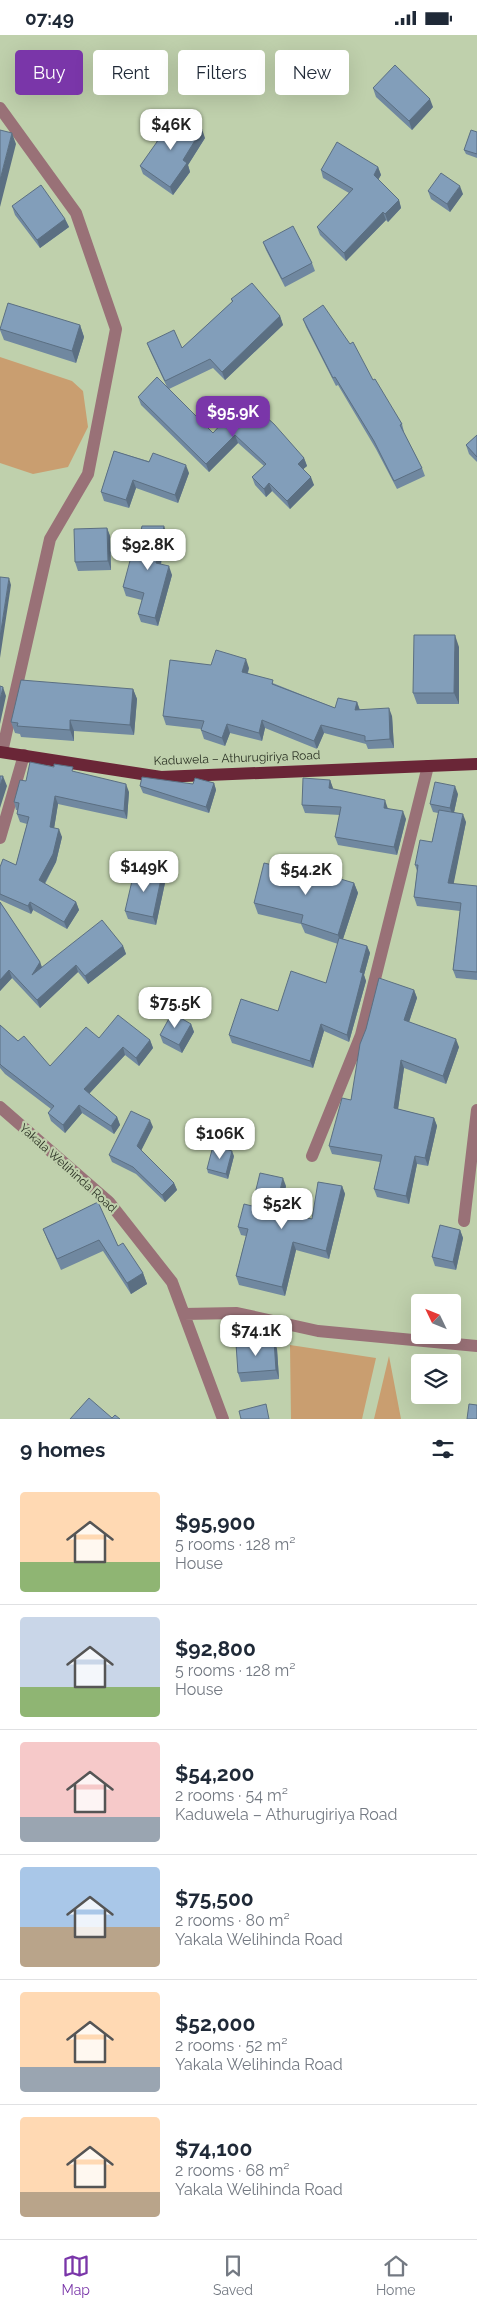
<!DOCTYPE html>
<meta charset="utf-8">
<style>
:root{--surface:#fff;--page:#f6f6f7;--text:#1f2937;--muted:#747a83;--line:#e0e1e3;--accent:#7a36a9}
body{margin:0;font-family:Raleway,sans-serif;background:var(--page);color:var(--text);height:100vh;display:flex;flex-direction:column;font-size:19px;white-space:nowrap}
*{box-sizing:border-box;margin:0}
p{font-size:16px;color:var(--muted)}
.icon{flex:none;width:28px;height:28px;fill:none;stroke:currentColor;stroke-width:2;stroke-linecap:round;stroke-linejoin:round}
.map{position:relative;height:1384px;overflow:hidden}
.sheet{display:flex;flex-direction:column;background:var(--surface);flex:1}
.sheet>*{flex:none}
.top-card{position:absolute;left:15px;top:15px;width:448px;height:45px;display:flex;gap:10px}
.needle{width:32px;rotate:313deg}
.buttons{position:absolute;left:411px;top:1259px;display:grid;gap:10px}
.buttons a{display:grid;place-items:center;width:50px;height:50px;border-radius:5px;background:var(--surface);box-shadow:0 5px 20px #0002;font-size:25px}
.price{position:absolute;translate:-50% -42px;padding:0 11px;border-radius:10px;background:#fff;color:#222;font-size:16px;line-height:32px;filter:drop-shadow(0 1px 2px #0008)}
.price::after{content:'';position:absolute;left:50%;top:30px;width:15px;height:11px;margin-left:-8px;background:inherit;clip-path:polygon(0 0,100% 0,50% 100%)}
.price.active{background:var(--accent);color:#fff}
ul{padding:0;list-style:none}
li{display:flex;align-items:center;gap:15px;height:125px;padding:0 20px}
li+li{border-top:1px solid var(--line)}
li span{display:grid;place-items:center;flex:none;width:140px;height:100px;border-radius:5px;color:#555}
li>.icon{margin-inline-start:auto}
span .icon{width:60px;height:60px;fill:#fffc;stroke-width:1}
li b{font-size:21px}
h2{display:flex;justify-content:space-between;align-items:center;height:60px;padding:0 20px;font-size:21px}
.tag{padding:0 18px;border-radius:5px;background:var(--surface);box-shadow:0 5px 20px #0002;font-size:18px;line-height:45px}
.tag.active{background:var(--accent);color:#fff}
.status{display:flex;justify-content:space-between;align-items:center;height:35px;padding:0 25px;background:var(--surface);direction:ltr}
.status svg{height:14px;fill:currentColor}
.dock{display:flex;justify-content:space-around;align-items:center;height:70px;border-top:1px solid var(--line);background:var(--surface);font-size:14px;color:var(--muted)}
.dock a{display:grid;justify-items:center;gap:2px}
.dock .active{color:var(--accent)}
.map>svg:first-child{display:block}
.green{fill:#c99e70}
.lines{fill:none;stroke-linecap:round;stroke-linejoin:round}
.minor{stroke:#997177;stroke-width:12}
.major{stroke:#6a2637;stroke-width:12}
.wall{fill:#7088a0}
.shaded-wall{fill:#5b6f82}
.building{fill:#829eba;stroke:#5b6f82}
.labels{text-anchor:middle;stroke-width:4.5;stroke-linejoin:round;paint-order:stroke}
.street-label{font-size:12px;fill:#2b3224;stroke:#bfd0ac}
</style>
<div class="status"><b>07:49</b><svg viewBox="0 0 49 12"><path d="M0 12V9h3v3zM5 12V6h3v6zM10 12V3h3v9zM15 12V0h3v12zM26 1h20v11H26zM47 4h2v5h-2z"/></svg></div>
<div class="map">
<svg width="477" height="1384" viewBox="0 0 477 1384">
<rect width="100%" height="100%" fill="#bfd0ac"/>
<!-- green -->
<path class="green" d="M0 322 72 346 83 356 88 392 68 432 33 439 0 428Z
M290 1310 376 1323 362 1384H291Z
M389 1321 401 1384H374Z"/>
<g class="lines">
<!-- minor -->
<path class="minor" d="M0 73 76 178 116 294 88 439 50 504 2 717
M0 803 24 720
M0 1072 109 1167 172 1247 223 1384
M312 1121 361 1000 428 731
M464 1186 477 1075
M184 1279 237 1278 318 1296 477 1311"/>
<!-- major -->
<path class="major" d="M0 717 161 742 477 729"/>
</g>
<!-- wall -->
<path class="wall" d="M373 53 433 72 412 95 376 62Z
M176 94 205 103 188 130 190 137 173 160 143 139 140 131 157 108 154 101Z
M477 97V123L466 119 464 115Z
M378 132 381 140 378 145 399 165 401 173 388 187 386 185 346 226 320 200 317 192 349 158 323 143 321 135Z
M428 156 463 159 450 177 431 164Z
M12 171 65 184 69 192 40 213 15 180Z
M263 207 312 228 315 236 285 252 266 215Z
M231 264 280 281 283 290 225 345 213 333 169 354 213 398 245 363 304 423 307 431 303 434 314 450 290 474 272 456 266 462 255 450 252 442 264 431 238 408 209 437 141 370 138 362 167 352 150 316 147 308 182 313 232 267Z
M303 284 373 345 402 389 404 397V398L422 433 425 441 397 454 376 414 338 350 336 351 306 292Z
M80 290 84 302 76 328 4 305 0 295V292Z
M477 400V427L469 419 466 410Z
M114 416 189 438 178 468 136 453 129 473 104 466 101 457Z
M107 493 110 501 111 535 78 536 75 527Z
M167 499 161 529 172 540 158 591 141 587 138 579 142 565 126 561 123 552 135 523Z
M459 612V669H417L413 658Z
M211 630 249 633 248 638 335 673 357 667 360 675 392 681 394 713 368 714 366 709 324 698 317 714 265 693 262 706 230 698 225 711 204 704 201 695V694L166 690 163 681Z
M133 654 137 664 134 700 74 696V706L21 702 20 699 15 698 11 687Z
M74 737 129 757 127 784 58 769 54 793 62 802 56 827 45 849 76 867 79 875 67 894 33 875 31 879 0 865V832L16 830 27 789 20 787 17 779 18 775H16L14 767 26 746Z
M330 745 333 754 388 773 406 784 397 820 338 810 335 802 340 780 305 778 302 770Z
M214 748 216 755 209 778 143 758 140 751Z
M458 759 454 777 466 787 453 849 477 851V945L456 943 453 935 460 876 417 871 414 862 417 836 415 830 432 807 438 778 433 777 430 769Z
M316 840 354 848 358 858 343 904 367 911 370 918 364 940 366 946 349 1007 324 996 313 1033 232 1008 229 1000 278 976 326 948 338 909 305 898 301 889 258 879 254 868Z
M165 848 156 890 128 884 125 876Z
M0 867 40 927 42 933 123 911 126 919 88 949 78 937 40 973 12 943 0 956Z
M414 955 417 963 409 987 459 1012 446 1049 404 1033 398 1074 434 1083 437 1091 428 1131 417 1129 409 1169 377 1162 374 1154 380 1127 332 1119 329 1111 351 1065Z
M191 989 194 997 182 1018 163 1008 160 1000Z
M0 990 18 1006 50 1031 99 1003 150 1005 153 1013 139 1031 125 1020 89 1059 117 1082 120 1090 114 1099 82 1078 65 1098 51 1086 48 1078 51 1074 5 1039 0 1033Z
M153 1092 141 1115 174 1148 177 1155 165 1167 136 1139 112 1127 109 1120Z
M234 1121 228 1144 208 1138 207 1134Z
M286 1151 280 1177 312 1184 342 1151 345 1159 329 1224 296 1215 285 1261 239 1250 236 1241 246 1201 241 1200 238 1192 252 1171Z
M98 1167 118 1211 143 1238 147 1249 131 1259 103 1216 61 1235 47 1204 43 1194Z
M460 1195 463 1203 456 1235 435 1231 432 1222Z
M274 1306 277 1314 279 1344 241 1347 238 1338Z"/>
<!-- shaded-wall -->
<path class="shaded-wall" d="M430 64 433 72 412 95 409 86Z
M202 94 205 103 188 130 190 137 173 160 170 152 183 125Z
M12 98 16 109 0 172V145Z
M378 132 381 140 376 148 374 140Z
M460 151 463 159 450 177 447 169Z
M399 165 401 173 388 187 385 179Z
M383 177 386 185 346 226 344 218Z
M65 184 69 192 40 213 37 205Z
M280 281 283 290 225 345 222 337Z
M80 290 84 302 76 328 72 316Z
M235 400 238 408 209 437 206 429Z
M304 423 307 431 300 437 298 429Z
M186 430 189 438 178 468 175 460Z
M311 442 314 450 290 474 287 466Z
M133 445 136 453 129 473 126 465Z
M269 448 272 456 266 462 264 454Z
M164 491 167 499 159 536 156 528Z
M107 493 110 501 111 535 108 526Z
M169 531 172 540 158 591 155 583Z
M9 543 11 550 0 623V602Z
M455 600 459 612V669L454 658Z
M246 624 249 633 245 645 242 637Z
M3 652 6 661 0 689V665Z
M133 654 137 664 134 700 130 690Z
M357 667 360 676 355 675Z
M389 673 392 681 394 713 390 704Z
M70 685 74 696V706L70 695Z
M262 685 265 693 262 706 259 698Z
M227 689 230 698 225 711 222 703Z
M321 690 324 698 317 714 314 706Z
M3 741 7 751 0 773V751Z
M330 745 333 753 332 762 329 753Z
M214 748 216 755 209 778 206 772Z
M126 749 129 757 127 784 124 776Z
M455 751 458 759 453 782 450 773Z
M55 761 58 769 53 800 50 792Z
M385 765 388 774 384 773Z
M403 776 406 784 397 820 394 812Z
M463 779 466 787 452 857 448 848Z
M59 794 62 802 56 827 42 853 39 845Z
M162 839 165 848 156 890 153 882Z
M354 848 358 858 341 910 338 900Z
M30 867 33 875 31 879 28 871Z
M76 867 79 875 67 894 64 887Z
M123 911 126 919 88 949 85 941Z
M367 911 370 918 364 940 366 946 349 1007 347 1000 360 937Z
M40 927 43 935 32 940Z
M76 930 78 937 40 973 37 965Z
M9 935 12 943 0 956V945Z
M414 955 417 963 407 993 404 985Z
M191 989 194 997 182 1018 179 1010Z
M321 989 324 996 313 1033 310 1026Z
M456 1004 459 1012 446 1049 443 1041Z
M150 1005 153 1013 139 1031 136 1023Z
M123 1012 125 1020 86 1062 84 1054Z
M401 1025 404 1033 397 1081 394 1073Z
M79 1070 82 1078 65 1098 63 1090Z
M117 1082 120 1090 114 1099 111 1091Z
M434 1083 437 1091 428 1131 425 1123Z
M150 1085 153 1092 140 1118 137 1111Z
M232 1116 234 1121 228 1144 226 1139Z
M415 1121 417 1129 409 1169 406 1161Z
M283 1143 286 1151 278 1184 275 1176Z
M174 1148 177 1155 165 1167 162 1160Z
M342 1151 345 1159 329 1224 326 1216Z
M460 1195 463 1203 456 1235 453 1227Z
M293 1207 296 1215 285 1261 282 1252Z
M143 1238 147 1249 131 1259 127 1248Z
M274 1306 277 1314 279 1344 276 1335Z"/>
<!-- building -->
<path class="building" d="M395 30 430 64 409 86 373 53Z
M183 83 202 94 183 125 187 128 170 152 140 131 159 104 154 101 163 86 176 94Z
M0 95 12 98 0 145Z
M471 95 477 97V119L464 115Z
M337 107 378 132 374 140 399 165 385 179 383 177 344 218 317 192 353 154 321 135Z
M441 138 460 151 447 169 428 156Z
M41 150 65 184 37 205 12 171Z
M293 191 312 228 282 244 263 207Z
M252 248 280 281 222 337 210 324 165 346 147 308 174 295 182 313 233 266 231 264Z
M8 268 80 290 72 316 0 294Z
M323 270 350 309 353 307 373 345 375 344 402 389 400 390 422 433 394 446 374 406 335 342 333 343 303 284Z
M157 342 213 398 245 363 274 389 304 423 298 429 311 442 287 466 269 448 264 454 252 442 266 429 235 400 206 429 138 362Z
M477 400V422L466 410Z
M114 416 149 427 153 418 186 430 175 460 133 445 126 465 101 457Z
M142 491H164L156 528 169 531 155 583 138 579 144 558 123 552 131 522 135 523Z
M107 493 108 526 75 527 74 494Z
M0 542 9 543 0 602Z
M414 600H455L454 658H413Z
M216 615 246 624 242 637 273 645 272 649 335 673 338 663 357 667 355 675 389 673 390 704 365 706V701L321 690 314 706 262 685 259 698 227 689 222 703 201 695 204 686 163 681 170 625 211 630Z
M21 645 133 654 130 690 70 685V695L17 691 18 688 11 687Z
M0 651 3 652 0 665Z
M30 727 54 732V729L73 732 72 736 126 749 124 776 55 761 50 792 59 794 53 819 39 845 76 867 64 887 30 867 28 871 0 859V832L3 824 16 830 29 782 17 779 19 768 14 767 20 745 26 746Z
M0 741H3L0 751Z
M142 742 193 749 195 743 214 748 206 772 140 751Z
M303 743 330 745 329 753 385 765 384 773 403 776 394 812 335 802 341 772 302 770Z
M435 747 455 751 450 773 430 769Z
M439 775 463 779 448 848 477 851V937L453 935 461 868 414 862 418 830H415L420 805 432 807Z
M264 828 316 840 317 837 354 848 338 900 301 888 303 880 254 868Z
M135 833 162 839 153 882 125 876Z
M0 867 40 927 32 940 102 885 123 911 85 941 76 930 37 965 9 935 0 945Z
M339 903 367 911 360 937 363 938 347 1000 321 989 310 1026 229 1000 241 964 278 976 291 936 326 948Z
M379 943 414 955 404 985 456 1004 443 1041 401 1025 394 1073 434 1083 425 1123 415 1121 406 1161 374 1154 382 1120 329 1111 342 1063 351 1065 360 1009 366 994Z
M172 978 191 989 179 1010 160 1000Z
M118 980 150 1005 136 1023 123 1012 84 1054 117 1082 111 1091 79 1070 63 1090 48 1078 54 1071 2 1031 0 1029V990L18 1006 24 1001 50 1031 86 992 99 1003Z
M131 1076 150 1085 137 1111 174 1148 162 1160 133 1132 109 1120Z
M213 1111 232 1116 226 1139 207 1134Z
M260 1138 283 1143 275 1176 312 1184 318 1147 342 1151 326 1216 293 1207 282 1252 236 1241 248 1194 238 1192 244 1169 252 1171Z
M98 1167 118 1211 123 1208 143 1238 127 1248 99 1205 57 1224 43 1194Z
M440 1190 460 1195 453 1227 432 1222Z
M274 1306 276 1335 238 1338 236 1309Z
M89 1363 112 1383 115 1380 120 1384H70Z
M266 1369 269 1384H241L239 1376Z
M469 1369 477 1370V1384H467Z"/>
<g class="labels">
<!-- street labels -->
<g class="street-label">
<text transform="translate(237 723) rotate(-2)" y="4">Kaduwela – Athurugiriya Road</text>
<text transform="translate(68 1133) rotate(42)" y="4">Yakala Welihinda Road</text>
</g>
</g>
</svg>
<div class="buttons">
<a><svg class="needle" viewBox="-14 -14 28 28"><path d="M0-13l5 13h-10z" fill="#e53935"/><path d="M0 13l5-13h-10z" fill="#747a83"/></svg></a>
<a><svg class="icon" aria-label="layers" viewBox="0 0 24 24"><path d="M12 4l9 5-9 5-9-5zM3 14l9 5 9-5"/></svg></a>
</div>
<b class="price" style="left:171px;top:116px">$46K</b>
<b class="price active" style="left:233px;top:403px">$95.9K</b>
<b class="price" style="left:148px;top:536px">$92.8K</b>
<b class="price" style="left:144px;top:858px">$149K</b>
<b class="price" style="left:306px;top:861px">$54.2K</b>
<b class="price" style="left:175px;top:994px">$75.5K</b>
<b class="price" style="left:220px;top:1125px">$106K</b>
<b class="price" style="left:282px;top:1195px">$52K</b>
<b class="price" style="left:256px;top:1322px">$74.1K</b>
<div class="top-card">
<a class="tag active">Buy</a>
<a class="tag">Rent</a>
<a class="tag">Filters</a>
<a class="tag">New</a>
</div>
</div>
<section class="sheet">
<h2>9 homes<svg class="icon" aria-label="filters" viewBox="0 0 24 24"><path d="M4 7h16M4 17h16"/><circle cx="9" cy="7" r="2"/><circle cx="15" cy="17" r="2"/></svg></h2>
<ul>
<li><span style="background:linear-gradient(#ffd9b3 70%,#8fb573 0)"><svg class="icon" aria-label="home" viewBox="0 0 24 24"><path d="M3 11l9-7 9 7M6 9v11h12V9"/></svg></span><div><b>$95,900</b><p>5 rooms · 128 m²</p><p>House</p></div></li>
<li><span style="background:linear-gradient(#c9d6e8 70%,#8fb573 0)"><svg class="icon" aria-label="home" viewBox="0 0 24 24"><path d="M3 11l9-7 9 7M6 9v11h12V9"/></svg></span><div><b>$92,800</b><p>5 rooms · 128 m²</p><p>House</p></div></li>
<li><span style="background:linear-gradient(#f6c9c9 75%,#9aa5b1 0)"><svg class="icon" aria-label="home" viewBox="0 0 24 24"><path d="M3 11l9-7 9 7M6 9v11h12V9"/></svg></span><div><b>$54,200</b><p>2 rooms · 54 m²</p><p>Kaduwela – Athurugiriya Road</p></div></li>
<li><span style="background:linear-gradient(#a9c7e8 60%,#b9a48a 0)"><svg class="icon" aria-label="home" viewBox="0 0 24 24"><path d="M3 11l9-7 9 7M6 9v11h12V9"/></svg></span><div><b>$75,500</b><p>2 rooms · 80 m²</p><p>Yakala Welihinda Road</p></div></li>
<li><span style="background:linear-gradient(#ffd9b3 75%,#9aa5b1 0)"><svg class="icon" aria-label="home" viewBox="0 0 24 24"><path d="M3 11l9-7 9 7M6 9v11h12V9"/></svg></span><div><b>$52,000</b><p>2 rooms · 52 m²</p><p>Yakala Welihinda Road</p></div></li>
<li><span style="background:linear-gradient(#ffd9b3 75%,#b9a48a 0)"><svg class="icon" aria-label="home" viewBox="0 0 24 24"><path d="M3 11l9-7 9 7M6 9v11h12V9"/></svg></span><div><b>$74,100</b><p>2 rooms · 68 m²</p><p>Yakala Welihinda Road</p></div></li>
</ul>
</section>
<nav class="dock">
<a class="active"><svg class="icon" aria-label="map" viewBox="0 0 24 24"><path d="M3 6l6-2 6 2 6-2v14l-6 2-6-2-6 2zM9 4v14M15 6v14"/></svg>Map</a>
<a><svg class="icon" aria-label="saved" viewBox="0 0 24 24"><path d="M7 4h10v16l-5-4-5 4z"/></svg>Saved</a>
<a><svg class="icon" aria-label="home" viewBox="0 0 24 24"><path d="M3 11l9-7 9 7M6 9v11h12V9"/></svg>Home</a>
</nav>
